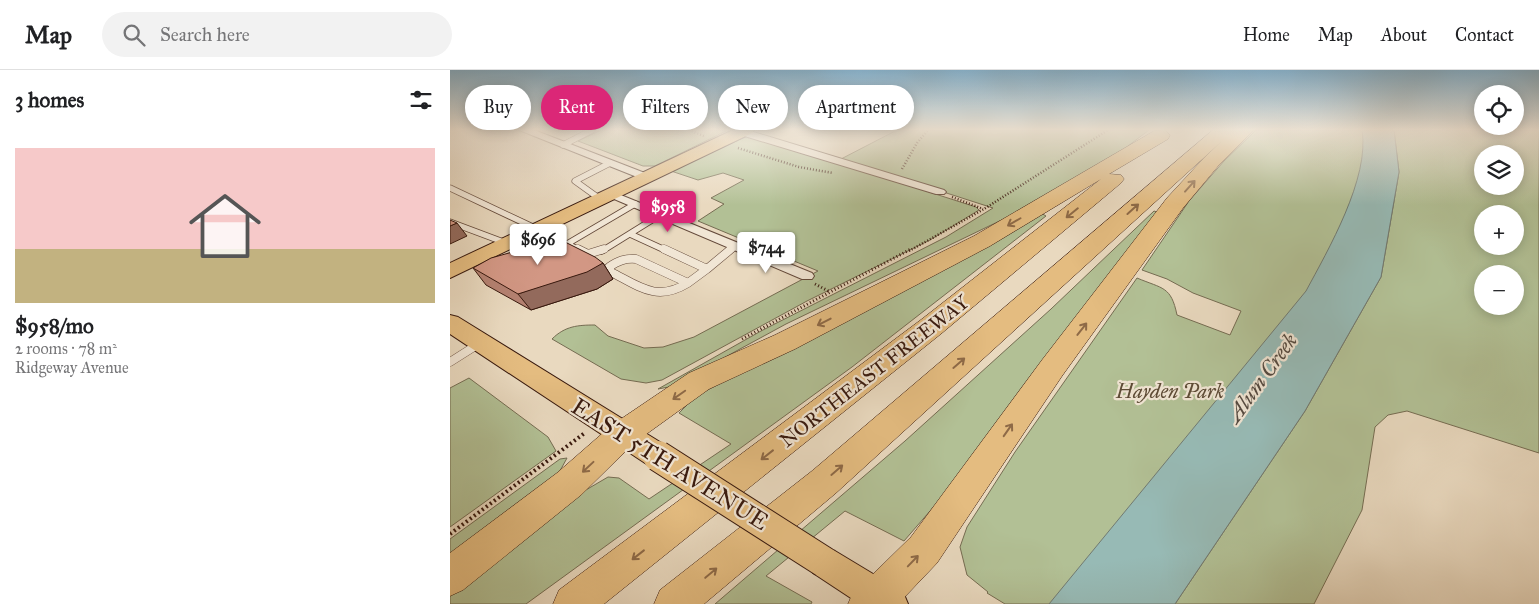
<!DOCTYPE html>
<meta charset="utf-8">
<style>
:root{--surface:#fff;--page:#f2f2f2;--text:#202124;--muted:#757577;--line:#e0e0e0;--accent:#db2777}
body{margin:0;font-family:"IM FELL Great Primer",serif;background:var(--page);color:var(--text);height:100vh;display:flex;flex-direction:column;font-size:19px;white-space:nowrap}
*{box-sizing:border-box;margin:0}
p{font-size:16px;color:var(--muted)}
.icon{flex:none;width:28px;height:28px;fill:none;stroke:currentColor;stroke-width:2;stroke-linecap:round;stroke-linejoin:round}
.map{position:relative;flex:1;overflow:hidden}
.drawer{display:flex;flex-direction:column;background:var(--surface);width:450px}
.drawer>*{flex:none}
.hud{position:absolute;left:15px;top:15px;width:475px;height:45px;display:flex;gap:10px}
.controls{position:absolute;left:1024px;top:15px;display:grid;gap:10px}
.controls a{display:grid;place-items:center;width:50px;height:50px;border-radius:50%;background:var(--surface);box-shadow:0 2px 12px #0003;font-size:25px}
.price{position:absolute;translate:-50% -42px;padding:0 11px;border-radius:5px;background:#fff;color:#222;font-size:16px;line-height:32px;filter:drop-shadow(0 1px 2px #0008)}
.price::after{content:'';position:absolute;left:50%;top:30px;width:15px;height:11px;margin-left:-8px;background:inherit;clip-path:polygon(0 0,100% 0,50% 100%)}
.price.selected{background:var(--accent);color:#fff}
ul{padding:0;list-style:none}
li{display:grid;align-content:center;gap:10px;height:265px;padding:0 15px}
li+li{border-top:1px solid var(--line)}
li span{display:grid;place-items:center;height:155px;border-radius:0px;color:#555}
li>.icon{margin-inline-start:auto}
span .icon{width:90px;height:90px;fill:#fffc;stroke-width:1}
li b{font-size:21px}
h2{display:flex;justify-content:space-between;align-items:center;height:60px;padding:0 15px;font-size:21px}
.pill{padding:0 18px;border-radius:22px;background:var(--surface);box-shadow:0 2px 12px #0003;font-size:18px;line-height:45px}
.pill.selected{background:var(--accent);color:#fff}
header{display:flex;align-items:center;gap:30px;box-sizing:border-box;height:70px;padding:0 25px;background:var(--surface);border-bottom:1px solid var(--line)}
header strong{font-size:24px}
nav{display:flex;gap:28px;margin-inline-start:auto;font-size:18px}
.search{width:350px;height:45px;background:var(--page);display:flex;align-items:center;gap:12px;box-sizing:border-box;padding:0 18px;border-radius:28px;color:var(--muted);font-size:19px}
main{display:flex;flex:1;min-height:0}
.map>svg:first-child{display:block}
.green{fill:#b2c095;stroke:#756c52;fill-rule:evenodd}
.water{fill:#97bab5;stroke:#717a72}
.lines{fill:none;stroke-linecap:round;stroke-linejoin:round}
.lane-far1-casing{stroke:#64493a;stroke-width:7}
.lane-casing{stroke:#64493a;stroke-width:9}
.street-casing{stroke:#64493a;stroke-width:2}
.primary-casing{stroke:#38190e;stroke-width:2}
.highway-casing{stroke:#38190e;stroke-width:1}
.path-far2{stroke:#38190e;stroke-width:2.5;stroke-dasharray:1 2;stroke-linecap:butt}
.path-far1{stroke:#38190e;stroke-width:3;stroke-dasharray:1 2.5;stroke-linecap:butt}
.path{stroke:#38190e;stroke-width:4;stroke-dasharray:2 3;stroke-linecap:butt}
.lane-far1{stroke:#f1e6d5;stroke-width:5.5}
.lane{stroke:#f1e6d5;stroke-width:8}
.street{fill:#f1e6d5;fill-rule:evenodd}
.primary{fill:#e4bc80;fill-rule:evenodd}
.highway{fill:#e4bc80;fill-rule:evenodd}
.primary-bridge-casing{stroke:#38190e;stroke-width:32;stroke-linecap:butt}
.primary-bridge{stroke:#e4bc80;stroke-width:30}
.wall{fill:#b58272;stroke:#38190e}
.shaded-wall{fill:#936a5c;stroke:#38190e}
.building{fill:#d29784;stroke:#38190e}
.oneway{stroke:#8e6a47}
.labels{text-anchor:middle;stroke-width:4.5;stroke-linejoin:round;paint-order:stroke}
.street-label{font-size:20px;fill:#38190e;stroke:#f1e6d5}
.park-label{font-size:20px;font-style:italic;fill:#5d4b36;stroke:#f1e6d5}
.water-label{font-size:21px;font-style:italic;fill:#544940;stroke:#f1e6d5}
.near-street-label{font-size:24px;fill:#38190e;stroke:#f1e6d5}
</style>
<header>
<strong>Map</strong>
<div class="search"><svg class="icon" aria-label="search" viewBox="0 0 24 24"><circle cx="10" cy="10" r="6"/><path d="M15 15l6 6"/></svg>Search here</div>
<nav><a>Home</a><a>Map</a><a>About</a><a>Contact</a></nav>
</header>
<main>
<section class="drawer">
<h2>3 homes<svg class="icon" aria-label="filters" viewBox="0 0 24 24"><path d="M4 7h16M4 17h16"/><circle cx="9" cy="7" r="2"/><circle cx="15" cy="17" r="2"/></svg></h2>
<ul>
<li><span style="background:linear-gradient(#f6c9c9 65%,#c2b280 0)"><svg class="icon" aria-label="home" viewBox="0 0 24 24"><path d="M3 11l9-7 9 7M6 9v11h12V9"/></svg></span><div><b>$958/mo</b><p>2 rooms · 78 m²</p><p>Ridgeway Avenue</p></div></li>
</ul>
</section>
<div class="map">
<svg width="1089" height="534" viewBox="0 0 1089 534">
<rect width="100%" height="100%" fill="#e9d9bf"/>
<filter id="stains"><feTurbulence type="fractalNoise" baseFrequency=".004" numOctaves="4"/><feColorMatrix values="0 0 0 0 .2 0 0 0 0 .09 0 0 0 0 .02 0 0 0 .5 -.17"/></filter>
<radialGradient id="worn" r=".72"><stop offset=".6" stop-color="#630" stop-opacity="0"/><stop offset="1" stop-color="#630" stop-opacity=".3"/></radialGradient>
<!-- green -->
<path class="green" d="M151 60H273L276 61 205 96H193L128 71Z
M447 60H699L657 92 564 144 336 254 244 304 229 315 208 319 311 261 496 167 543 138 391 89Z
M806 60H929L891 199 649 534H555L537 523 538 522 517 505 510 477 517 457 565 382 687 208C713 219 721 216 727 245L780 265 791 241 743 223 717 209 692 200 739 131 774 91Z
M944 60H1089V383L957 341 938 345 925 357 912 440 864 534H725L855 341 931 207 949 102ZM1032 84H1065V116H1032ZM1032 144H1065V176H1032ZM1032 204H1065V236H1032Z
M297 66C373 90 450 112 526 137L529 140 480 170 357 231 212 310 196 313 171 309 102 269C115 256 128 255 145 255L158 266 194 278 213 277 244 267 368 201 248 151 274 134 261 128 294 110 273 103 248 110 221 101Z
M704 141 710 143 493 426 454 471 395 441 316 506 362 532 361 534H265L455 371 601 239Z
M591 143 596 146 402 297 76 534H0V523L129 424 158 407 169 408 199 429 281 374 229 343 246 326Z
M19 308 98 367 106 381 0 457V318Z
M117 388 105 410 0 488V469L110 389Z"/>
<!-- water -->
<path class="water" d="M912 60H944L949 102 931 207 855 341 725 534H599L856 221C878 180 920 108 912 60Z"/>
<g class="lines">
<defs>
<path id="lane-far1" d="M113 75 142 60
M0 118 87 159
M150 129 125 111 160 93
M0 152 56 173
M180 164 217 181
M131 181 117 174 185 134
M152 181 210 145
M279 181 285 176"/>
<path id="lane" d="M128 179 138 184 154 179
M214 179 257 199 281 179
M186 189 238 213C207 232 190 217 161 202L159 197C168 191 175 188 186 189Z
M238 213 257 199
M0 292 30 273"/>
<path id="street" d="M69 60H84L200 105 202 107 200 109H192Z
M288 60H297L494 120 496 122 494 124H486L288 64Z
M161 121 362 203 364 206 362 209H352L157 126 155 124 157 122Z"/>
<path id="primary" d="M283 60H304L302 63 0 208V193Z
M0 245 8 247 218 377 222 386 218 395 208 398 198 395 0 264Z
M374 476 385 481 453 522 458 534H410L363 503 358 492 363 481Z"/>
<path id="highway" d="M715 60 720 65 718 69 659 104 671 105 674 109 671 113 492 263 154 534H103L109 520 472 249 651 109 540 176 345 279 259 319 184 373 131 425 13 520 0 526V483L107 403 162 355 239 303 325 265 524 166 704 61Z
M763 60H804L768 96 733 138 612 306 487 493 448 534H398L404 520 415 512 461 467 592 290 717 128 754 88 772 71 386 423 254 534H204L210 520 362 401Z"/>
</defs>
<!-- lane-far1 casing -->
<use href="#lane-far1" class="lane-far1-casing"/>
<!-- lane casing -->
<use href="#lane" class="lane-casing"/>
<!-- street casing -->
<use href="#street" class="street-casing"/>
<!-- primary casing -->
<use href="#primary" class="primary-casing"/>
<!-- highway casing -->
<use href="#highway" class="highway-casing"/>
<!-- path-far2 -->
<path class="path-far2" d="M239 60 254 66
M288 78 349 97 383 103
M452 99 467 73 478 60
M502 127 533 139
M459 181 534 139 658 60"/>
<!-- path-far1 -->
<path class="path-far1" d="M365 214 380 222
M292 269 461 179"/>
<!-- path -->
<path class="path" d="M0 464 136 362"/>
<!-- lane-far1 -->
<use href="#lane-far1" class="lane-far1"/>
<!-- lane -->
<use href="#lane" class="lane"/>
<!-- street -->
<use href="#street" class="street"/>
<!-- primary -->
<use href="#primary" class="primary"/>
<!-- highway -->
<use href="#highway" class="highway"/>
<defs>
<path id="primary-bridge" d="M208 386 374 492"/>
</defs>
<!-- primary-bridge casing -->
<use href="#primary-bridge" class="primary-bridge-casing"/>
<!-- primary-bridge -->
<use href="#primary-bridge" class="primary-bridge"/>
</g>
<!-- wall -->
<path class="wall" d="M153 193 163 209 147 219 81 240 36 215 23 198Z"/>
<!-- shaded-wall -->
<path class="shaded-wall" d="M7 153 17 166 0 174V156Z
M153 193 163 209 147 219 81 240 68 224Z"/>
<!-- building -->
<path class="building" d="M0 150 7 153 0 156Z
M109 169 145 187 153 193 137 202 68 224 23 198 41 188Z"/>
<!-- one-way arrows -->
<defs><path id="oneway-shaft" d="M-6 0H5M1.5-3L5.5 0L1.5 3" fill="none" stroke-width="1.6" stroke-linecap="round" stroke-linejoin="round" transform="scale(1.25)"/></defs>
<g class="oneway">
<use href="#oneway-shaft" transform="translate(740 116) rotate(-48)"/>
<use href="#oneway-shaft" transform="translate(683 139) rotate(-42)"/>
<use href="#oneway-shaft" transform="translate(622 143) rotate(141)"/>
<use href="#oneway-shaft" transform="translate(564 152) rotate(150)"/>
<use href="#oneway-shaft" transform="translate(374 252) rotate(153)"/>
<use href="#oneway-shaft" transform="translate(632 259) rotate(-52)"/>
<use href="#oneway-shaft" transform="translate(509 293) rotate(-41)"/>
<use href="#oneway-shaft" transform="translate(229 325) rotate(145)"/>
<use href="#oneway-shaft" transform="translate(558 360) rotate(-55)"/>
<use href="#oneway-shaft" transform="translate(317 385) rotate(142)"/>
<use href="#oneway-shaft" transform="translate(138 397) rotate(137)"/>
<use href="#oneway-shaft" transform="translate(387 400) rotate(-41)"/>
<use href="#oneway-shaft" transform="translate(188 485) rotate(142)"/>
<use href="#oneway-shaft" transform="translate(463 491) rotate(-46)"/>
<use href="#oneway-shaft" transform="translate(261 503) rotate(-40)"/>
</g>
<!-- sky -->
<linearGradient id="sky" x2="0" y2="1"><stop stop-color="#87b6d4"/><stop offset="0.44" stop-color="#f5eee2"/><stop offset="1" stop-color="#f5eee2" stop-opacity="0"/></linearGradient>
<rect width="1089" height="135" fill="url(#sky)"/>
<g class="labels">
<!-- street labels -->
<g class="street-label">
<text transform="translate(424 301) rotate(-38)" y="7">NORTHEAST FREEWAY</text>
</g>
<!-- park labels -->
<g class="park-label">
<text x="720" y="328">Hayden Park</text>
</g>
<!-- water labels -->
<g class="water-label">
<text transform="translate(812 308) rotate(-54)" y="7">Alum Creek</text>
</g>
<!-- near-street labels -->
<g class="near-street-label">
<text transform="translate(220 394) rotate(32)" y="8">EAST 5TH AVENUE</text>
</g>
</g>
<rect width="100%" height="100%" filter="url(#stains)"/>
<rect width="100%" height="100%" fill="url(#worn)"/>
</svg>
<div class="controls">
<a><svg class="icon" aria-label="locate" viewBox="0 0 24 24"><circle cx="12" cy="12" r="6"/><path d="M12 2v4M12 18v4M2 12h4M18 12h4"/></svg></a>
<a><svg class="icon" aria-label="layers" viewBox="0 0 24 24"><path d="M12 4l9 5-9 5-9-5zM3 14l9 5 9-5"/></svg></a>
<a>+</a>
<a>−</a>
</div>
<b class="price selected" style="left:218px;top:163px">$958</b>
<b class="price" style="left:88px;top:196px">$696</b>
<b class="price" style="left:316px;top:204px">$744</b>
<div class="hud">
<a class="pill">Buy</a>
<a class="pill selected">Rent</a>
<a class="pill">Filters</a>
<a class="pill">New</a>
<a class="pill">Apartment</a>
</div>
</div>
</main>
